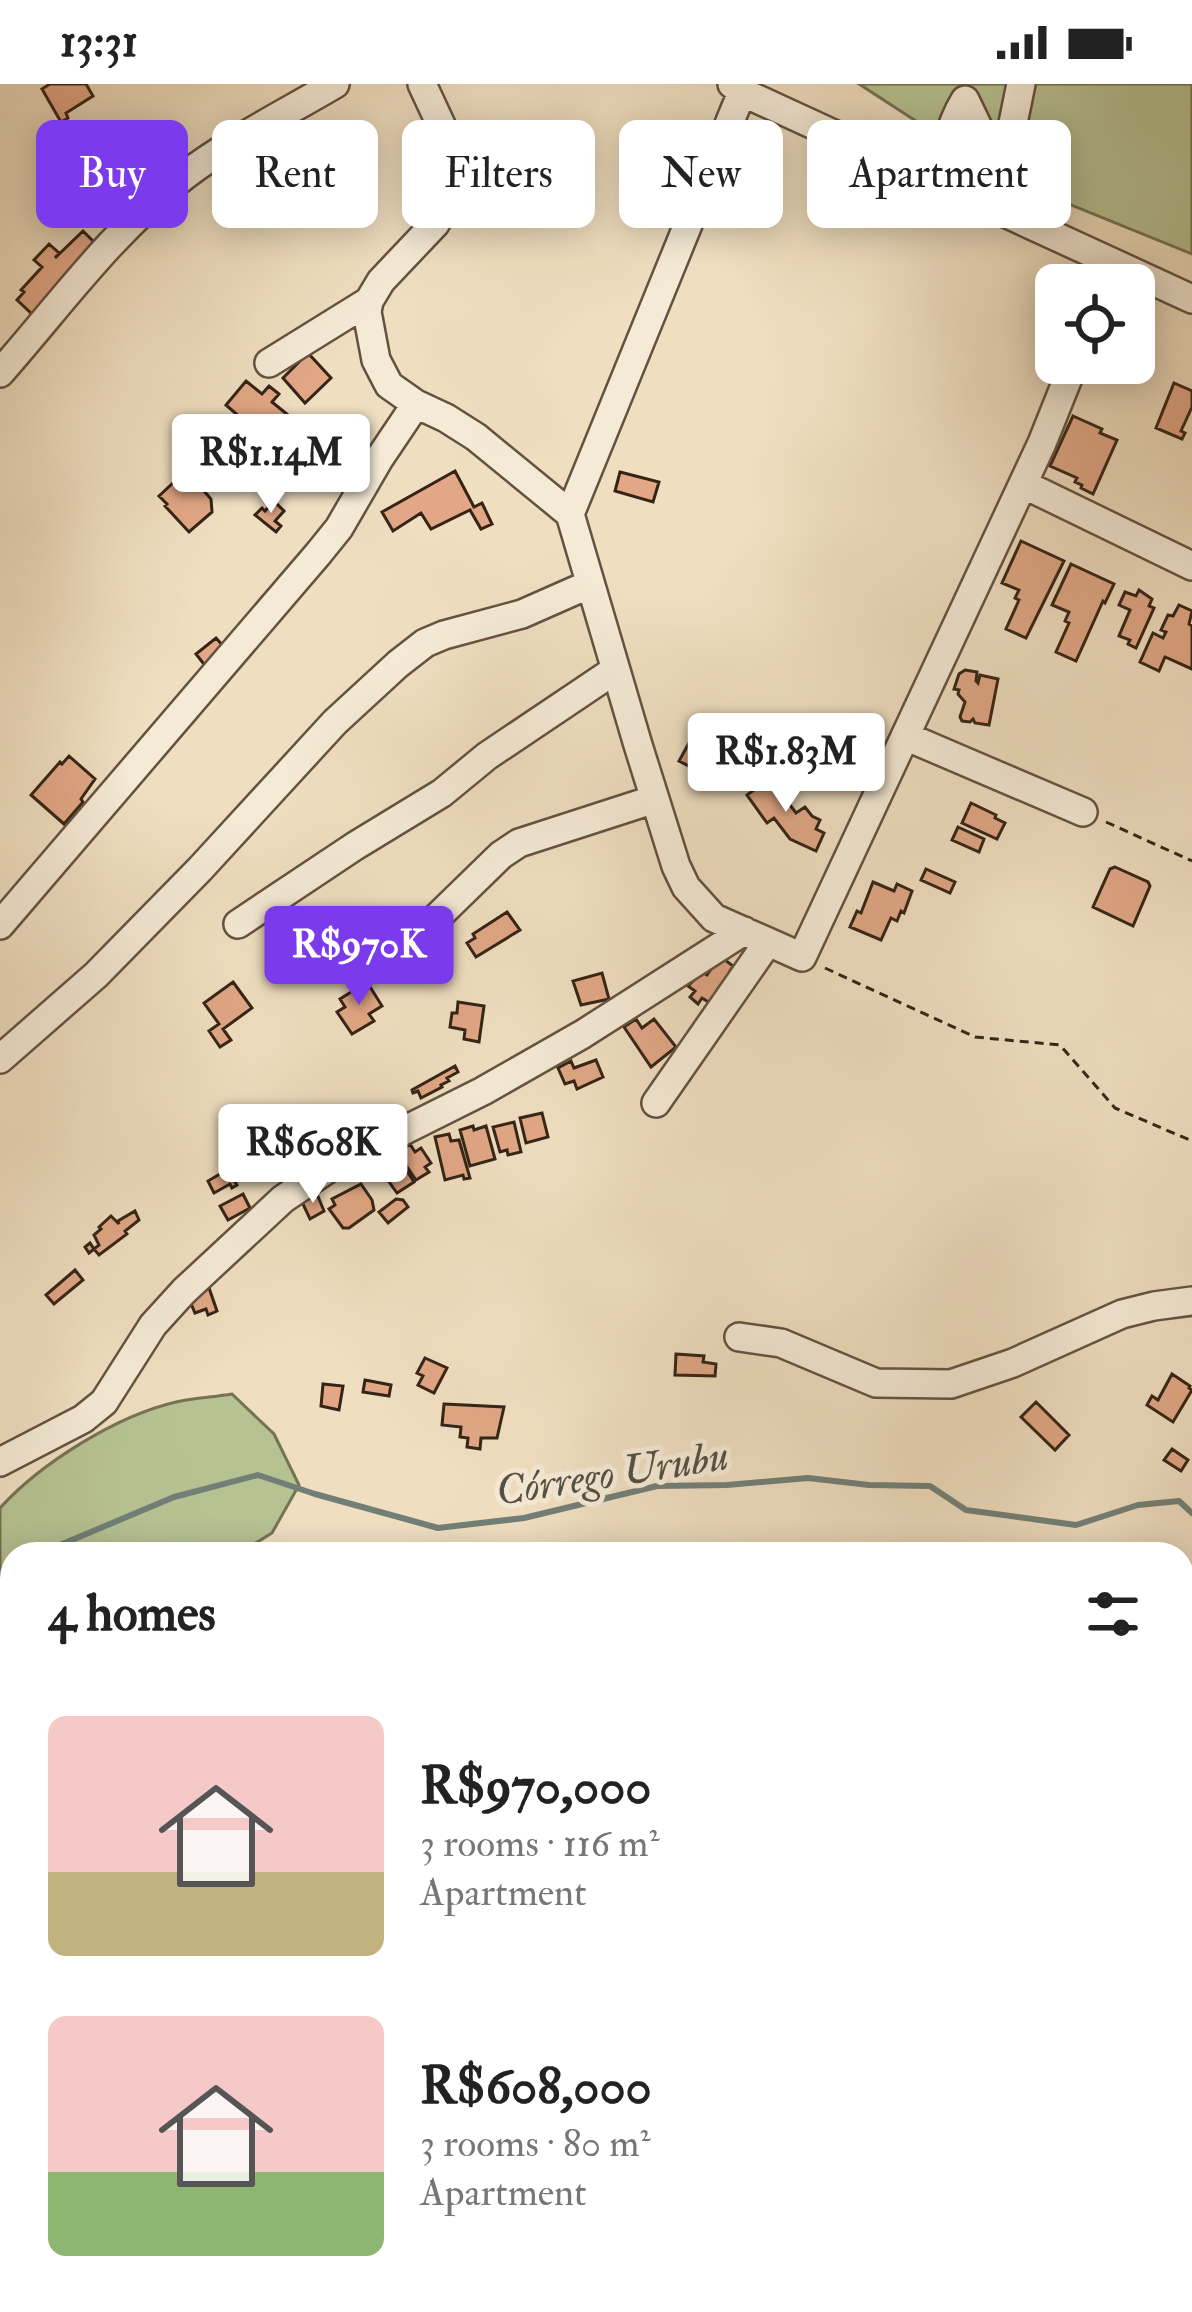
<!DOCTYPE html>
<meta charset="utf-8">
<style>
:root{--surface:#fff;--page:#f6f6f6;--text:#222;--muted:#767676;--accent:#7c3aed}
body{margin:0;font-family:"IM FELL Double Pica",serif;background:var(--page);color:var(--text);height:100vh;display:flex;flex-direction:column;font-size:45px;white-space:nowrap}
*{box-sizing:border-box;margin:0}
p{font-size:39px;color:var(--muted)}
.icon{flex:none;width:66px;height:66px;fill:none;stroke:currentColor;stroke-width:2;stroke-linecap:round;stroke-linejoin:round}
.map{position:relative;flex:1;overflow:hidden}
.details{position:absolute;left:0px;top:1458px;width:1194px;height:771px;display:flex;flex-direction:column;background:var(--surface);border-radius:36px 36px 0 0;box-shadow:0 6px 30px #0003}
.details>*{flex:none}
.hud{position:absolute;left:36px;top:36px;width:1122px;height:108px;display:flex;gap:24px}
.tools{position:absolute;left:1035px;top:180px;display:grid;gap:24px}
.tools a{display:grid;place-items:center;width:120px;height:120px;border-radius:18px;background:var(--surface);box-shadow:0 6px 30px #0003;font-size:60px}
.price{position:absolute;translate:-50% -102px;padding:0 27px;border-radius:12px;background:#fff;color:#222;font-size:39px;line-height:78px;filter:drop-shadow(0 3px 6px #0008)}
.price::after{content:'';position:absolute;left:50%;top:72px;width:36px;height:27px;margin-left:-18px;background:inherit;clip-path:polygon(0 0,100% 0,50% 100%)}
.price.active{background:var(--accent);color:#fff}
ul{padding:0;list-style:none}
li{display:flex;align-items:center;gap:36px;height:300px;padding:0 48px}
li span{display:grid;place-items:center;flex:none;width:336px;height:240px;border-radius:18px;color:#555}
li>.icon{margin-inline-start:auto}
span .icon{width:144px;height:144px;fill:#fffc;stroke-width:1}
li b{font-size:51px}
h2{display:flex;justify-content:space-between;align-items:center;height:144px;padding:0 48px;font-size:51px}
.chip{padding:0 42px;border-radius:18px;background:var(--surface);box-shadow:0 6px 30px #0003;font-size:42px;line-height:108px}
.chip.active{background:var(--accent);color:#fff}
.status{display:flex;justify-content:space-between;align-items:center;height:84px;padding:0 60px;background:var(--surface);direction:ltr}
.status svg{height:33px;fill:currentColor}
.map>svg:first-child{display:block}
.green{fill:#b7c293;stroke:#767354;stroke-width:3}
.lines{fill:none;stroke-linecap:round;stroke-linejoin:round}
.stream{stroke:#727f77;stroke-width:6}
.building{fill:#e1a786;stroke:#352415;stroke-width:3}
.minor-casing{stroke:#645240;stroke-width:32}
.path{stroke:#352415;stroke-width:3;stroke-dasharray:9 6;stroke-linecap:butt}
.minor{stroke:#f5ead6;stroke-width:27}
.labels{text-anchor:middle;stroke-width:10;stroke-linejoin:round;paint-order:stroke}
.water-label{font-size:42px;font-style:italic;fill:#545146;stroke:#f5ead6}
</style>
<div class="status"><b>13:31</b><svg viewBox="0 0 49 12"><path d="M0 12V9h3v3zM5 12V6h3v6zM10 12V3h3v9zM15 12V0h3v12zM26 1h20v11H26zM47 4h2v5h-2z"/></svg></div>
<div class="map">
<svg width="1192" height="2228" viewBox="0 0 1192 2228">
<rect width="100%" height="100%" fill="#efdec0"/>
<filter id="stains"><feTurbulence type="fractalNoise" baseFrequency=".00167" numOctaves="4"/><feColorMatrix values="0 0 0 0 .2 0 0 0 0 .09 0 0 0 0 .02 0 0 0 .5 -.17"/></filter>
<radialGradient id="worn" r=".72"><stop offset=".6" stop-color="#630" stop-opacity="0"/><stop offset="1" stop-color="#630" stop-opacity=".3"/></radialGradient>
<!-- green -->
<path class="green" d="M859 0H1192V170L1002 93Z
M232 1310 274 1350 299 1401 272 1449 238 1470H12V1847L0 1867V1424C41 1379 116 1332 176 1318 194 1314 214 1313 232 1310Z"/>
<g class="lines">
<!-- stream -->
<path class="stream" d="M47 1470 60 1461 174 1413 258 1391 315 1410 438 1444 524 1434 657 1402 727 1401 808 1394 869 1401 930 1402 966 1426 1076 1441 1138 1421 1179 1417 1192 1429
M0 1505 12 1496"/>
</g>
<!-- building -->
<path class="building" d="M50 0H86L93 12 66 29 68 34 61 38 42 5Z
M83 147 96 160 32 230 17 216 24 208 21 206 42 183 34 176 49 160 59 169 55 174Z
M308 269 331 294 305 319 283 294Z
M246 297 262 310 269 302 279 310 272 318 288 331 276 345 282 351 274 361 270 357 261 368 257 364 258 362 235 343 242 335 226 321Z
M1174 299 1192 307V323L1181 347 1185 349 1182 355 1156 344Z
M1073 332 1102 345 1100 349 1117 356 1093 410 1081 404 1082 401 1075 398 1077 394 1050 382Z
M455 387 474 423 482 419 492 440 481 445 470 426 431 445 421 429 393 447 382 428Z
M620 388 659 398 653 418 615 407Z
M191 392 211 415 212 428 189 448 165 422 167 420 159 412 174 398 178 402Z
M274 417 284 427 275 437 281 442 276 448 255 431 262 424 265 427Z
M1021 457 1064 477 1026 554 1006 545 1019 516 1015 514 1019 506 1002 499Z
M1071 480 1114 500 1105 519 1103 517 1076 577 1056 568 1069 539 1065 537 1069 528 1052 521Z
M1139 506 1152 515 1149 522 1154 524 1136 564 1128 560 1130 556 1119 552 1130 526 1119 521 1125 508 1136 512Z
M1179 521 1192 527 1189 540 1192 542V585L1165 573 1159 587 1140 578 1153 549 1163 554 1166 548 1161 546 1168 531 1173 532Z
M216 554 226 565 207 584 196 570Z
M965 586 977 588 976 597 978 599 980 591 998 595 989 641 975 639 973 635 970 638 962 637 960 633 965 618 958 610 959 606 954 605 959 590Z
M695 648 713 657 716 650 729 657 710 693 679 677Z
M69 672 95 695 81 715 83 718 64 740 31 711 60 678 62 680Z
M770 694 796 729 805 723 812 732 820 736 816 745 824 749 816 767 790 755 774 734 767 739 747 711Z
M971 719 996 731 995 734 1005 739 997 755 962 739Z
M958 743 984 755 979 768 952 756Z
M1115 783 1148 798 1150 802 1133 842 1093 823 1110 785Z
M926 785 955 798 950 809 921 796Z
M873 798 894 807 897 800 912 807 904 829 901 827 897 837 891 834 881 856 850 843 857 827 861 829Z
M507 828 520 846 476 873 467 859 475 854 473 850Z
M720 872 733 882 730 887 735 891 710 919 702 914 698 920 690 913 695 907 688 902 702 888 707 891Z
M602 889 609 915 581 921 573 897Z
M233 898 252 924 223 945 231 956 220 963 209 947 219 940 204 919Z
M367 898 382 922 369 930 374 937 352 950 337 928 345 923 340 915Z
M458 918 484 922 479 958 464 955 465 946 450 943 452 929H457Z
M636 935 642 944 654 935 676 963 651 983 624 943Z
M596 976 603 993 577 1005 574 997 565 1000 558 984 571 977 574 984Z
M455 982 458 988 447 994 449 997 441 1001 442 1003 421 1014 418 1007 413 1009 412 1006Z
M542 1029 548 1053 526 1059 520 1034Z
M514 1038 521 1068 508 1071 507 1066 500 1068 493 1043Z
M473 1042 474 1046 486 1042 495 1075 470 1082 460 1046Z
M449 1050 451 1057 459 1056 470 1094 464 1095 463 1091 445 1096 435 1053Z
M410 1060 415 1068 421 1064 431 1079 425 1083 429 1088 416 1096 403 1077 401 1078 414 1098 397 1109 377 1081Z
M237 1080 245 1092 235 1098 237 1101 232 1104 230 1100 214 1109 208 1097Z
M361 1100 372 1116 374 1126 349 1144H343L329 1125 335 1121 332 1115Z
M243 1110 250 1124 228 1136 220 1122Z
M317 1110 324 1127 310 1135 302 1118Z
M396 1115 403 1116 408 1123 388 1139 379 1128Z
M135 1127 139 1136 125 1147 127 1150 99 1171 94 1165 89 1169 85 1163 90 1159 94 1165 99 1161 94 1151 101 1145 99 1143 111 1132 119 1140 118 1137Z
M75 1186 83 1196 54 1220 46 1211Z
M208 1201 217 1227 208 1231 206 1225 195 1229 187 1210Z
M676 1270 704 1272 703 1278 716 1280 715 1292 675 1291Z
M425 1274 447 1284 434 1309 418 1301 423 1292 417 1289Z
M1172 1290 1190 1302 1189 1304 1192 1306 1173 1338 1147 1321 1152 1312 1158 1316Z
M365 1296 391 1301 389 1312 363 1308Z
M323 1300 343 1302 339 1326 321 1322Z
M1036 1318 1069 1351 1055 1366 1021 1333Z
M444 1320 504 1323 497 1354H481L480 1365 467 1363 468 1354 460 1353 461 1343 442 1341Z
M1172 1365 1188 1376 1181 1387 1164 1376Z
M1191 2044H1192V2106H1182V2047Z
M12 2167V2215H7L4 2168Z
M390 2217H453L451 2228H389Z"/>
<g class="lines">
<defs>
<path id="minor" d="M422 0 456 73 457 103 435 140 381 197 369 217 367 228 376 276 389 301 416 320 446 334 476 353 570 430 638 661 676 782 686 803 714 834 802 873 1042 359 1074 279
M732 0 742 8 1192 215
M942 100C945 68 948 44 965 16L1002 93 1021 0
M269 279 369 217
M0 289C59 222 112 148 184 92 230 57 284 30 335 0
M1023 400 1192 482
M570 430 742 8
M905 652 1083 728
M238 840 355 762 442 709 487 672 615 586
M0 841 318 470 339 444 379 375 416 320
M425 845 501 771 519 759 655 715
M0 975 96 891 200 785 335 638 398 580 425 559 444 551 522 530 590 500
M656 1019 768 858
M739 1253 781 1259 876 1299 951 1300 1013 1279 1122 1230 1154 1222 1192 1217
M0 1378 83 1335 104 1318 153 1241 184 1207 283 1115 329 1084 483 1007 583 950 744 847
M195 2217 207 2228
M488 2217 502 2228
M1043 2217V2228
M1139 2228 1141 2217"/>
</defs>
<!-- minor casing -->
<use href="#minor" class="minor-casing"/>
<!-- path -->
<path class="path" d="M1106 738 1192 777
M825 884 975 953 1060 961 1115 1024 1192 1057"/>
<!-- minor -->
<use href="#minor" class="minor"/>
</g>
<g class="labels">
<!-- water labels -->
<g class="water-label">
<text transform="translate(612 1388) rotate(-9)" y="15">Córrego Urubu</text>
</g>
</g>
<rect width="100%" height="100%" filter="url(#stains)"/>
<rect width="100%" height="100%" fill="url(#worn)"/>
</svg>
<div class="tools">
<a><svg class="icon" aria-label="locate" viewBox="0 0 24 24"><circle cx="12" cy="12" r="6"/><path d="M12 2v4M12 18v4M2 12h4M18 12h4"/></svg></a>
</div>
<b class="price" style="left:271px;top:432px">R$1.14M</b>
<b class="price" style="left:786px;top:731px">R$1.83M</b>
<b class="price active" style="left:359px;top:924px">R$970K</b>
<b class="price" style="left:313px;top:1122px">R$608K</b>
<div class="hud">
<a class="chip active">Buy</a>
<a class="chip">Rent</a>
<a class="chip">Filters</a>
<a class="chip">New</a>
<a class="chip">Apartment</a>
</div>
<section class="details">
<h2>4 homes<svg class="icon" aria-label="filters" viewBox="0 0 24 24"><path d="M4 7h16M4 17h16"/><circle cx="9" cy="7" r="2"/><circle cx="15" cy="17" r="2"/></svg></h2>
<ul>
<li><span style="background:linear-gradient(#f6c9c9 65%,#c2b280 0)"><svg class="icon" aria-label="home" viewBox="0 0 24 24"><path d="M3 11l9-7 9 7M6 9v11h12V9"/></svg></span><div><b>R$970,000</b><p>3 rooms · 116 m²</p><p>Apartment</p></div></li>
<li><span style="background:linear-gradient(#f6c9c9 65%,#8fb573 0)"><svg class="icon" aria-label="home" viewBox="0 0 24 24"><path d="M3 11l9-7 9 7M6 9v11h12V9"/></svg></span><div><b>R$608,000</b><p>3 rooms · 80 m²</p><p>Apartment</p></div></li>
</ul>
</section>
</div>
